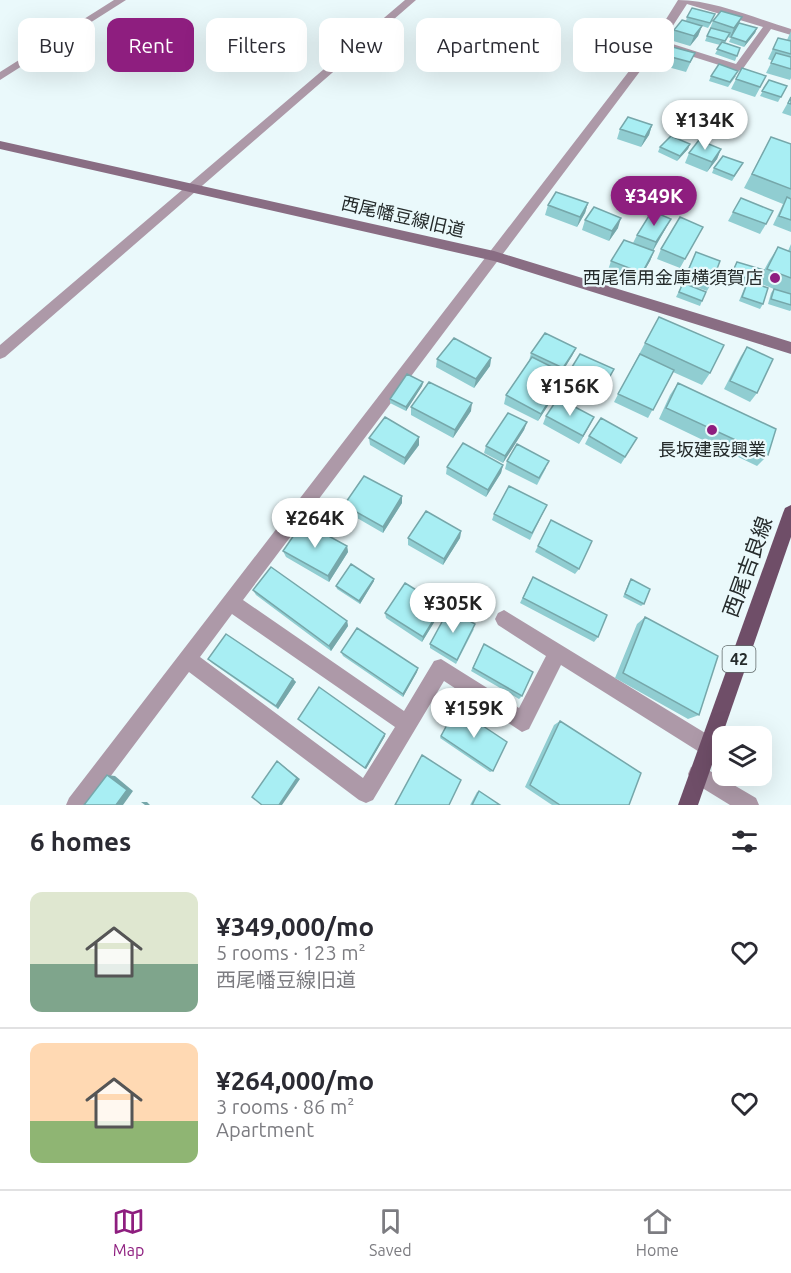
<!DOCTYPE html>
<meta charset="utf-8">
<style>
:root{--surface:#fff;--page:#f2f2f3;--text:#2b2b33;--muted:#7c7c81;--line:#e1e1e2;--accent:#8e1e7f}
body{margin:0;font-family:Ubuntu,"Noto Sans JP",sans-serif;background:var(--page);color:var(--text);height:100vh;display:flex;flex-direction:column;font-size:22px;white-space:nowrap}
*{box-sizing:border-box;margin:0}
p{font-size:20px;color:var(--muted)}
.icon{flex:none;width:33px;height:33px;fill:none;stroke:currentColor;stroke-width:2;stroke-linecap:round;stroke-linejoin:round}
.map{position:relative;height:805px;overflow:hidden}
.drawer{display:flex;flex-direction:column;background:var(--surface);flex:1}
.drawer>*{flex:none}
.guide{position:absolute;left:18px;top:18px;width:756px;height:54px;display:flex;gap:12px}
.fabs{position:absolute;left:712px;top:726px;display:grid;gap:12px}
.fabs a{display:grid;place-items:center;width:60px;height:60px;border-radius:12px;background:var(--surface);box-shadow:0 6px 24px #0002;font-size:30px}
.price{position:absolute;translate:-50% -51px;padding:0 14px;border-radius:21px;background:#fff;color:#222;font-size:20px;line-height:39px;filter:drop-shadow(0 2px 3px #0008)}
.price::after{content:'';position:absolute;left:50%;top:36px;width:18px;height:14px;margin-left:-9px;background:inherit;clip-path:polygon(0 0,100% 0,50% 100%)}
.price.active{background:var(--accent);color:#fff}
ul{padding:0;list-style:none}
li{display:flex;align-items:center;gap:18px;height:150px;padding:0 30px}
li+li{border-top:2px solid var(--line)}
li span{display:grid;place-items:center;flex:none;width:168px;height:120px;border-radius:12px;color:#555}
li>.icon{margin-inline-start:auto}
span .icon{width:72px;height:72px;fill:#fffc;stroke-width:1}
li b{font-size:26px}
h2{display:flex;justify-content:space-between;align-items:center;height:72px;padding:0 30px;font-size:26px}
.chip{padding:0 21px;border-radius:12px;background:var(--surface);box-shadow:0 6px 24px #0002;font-size:21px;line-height:54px}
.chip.active{background:var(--accent);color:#fff}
.tabs{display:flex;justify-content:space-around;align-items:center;height:84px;border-top:2px solid var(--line);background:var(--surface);font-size:16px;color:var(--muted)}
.tabs a{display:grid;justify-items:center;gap:3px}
.tabs .active{color:var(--accent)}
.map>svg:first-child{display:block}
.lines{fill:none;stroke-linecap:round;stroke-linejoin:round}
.street{fill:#ad99a8;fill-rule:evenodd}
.secondary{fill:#896d83;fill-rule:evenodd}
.primary{fill:#6f4e68;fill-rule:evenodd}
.wall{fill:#90cdd1}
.shaded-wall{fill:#76a7aa}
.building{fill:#a8eef3;stroke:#76a7aa;stroke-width:1.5}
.poi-dot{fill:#8e1e7f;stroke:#eaf9fb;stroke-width:2}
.labels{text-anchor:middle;stroke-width:4.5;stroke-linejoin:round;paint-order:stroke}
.shield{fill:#eaf9fb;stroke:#606969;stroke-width:1.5}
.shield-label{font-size:16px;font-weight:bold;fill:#252b2b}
.street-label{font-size:18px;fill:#252b2b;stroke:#eaf9fb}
.poi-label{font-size:18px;fill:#252b2b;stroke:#eaf9fb;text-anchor:end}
.near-street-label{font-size:21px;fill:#252b2b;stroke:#eaf9fb}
</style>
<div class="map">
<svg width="791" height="805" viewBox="0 0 791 805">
<rect width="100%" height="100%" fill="#eaf9fb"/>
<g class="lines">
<!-- street -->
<path class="street" d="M114 0H126L0 80V72Z
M405 0H416L5 357 0 359V345Z
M678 0C714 0 757 19 791 29V35L771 29 742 70 738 71 659 46 243 600 404 711 434 661 441 659 519 708 546 656 498 625 495 619 498 613 504 610 715 739 718 746 715 753 708 756 701 753 561 665 529 729 522 732 444 681 373 800 366 803 359 800 189 672 89 805H66L69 798 653 40ZM687 4 763 27 736 64 663 41ZM232 614 395 727 363 778 200 657Z
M698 764 756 798 759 805H730L691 781 688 774 691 767Z"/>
<!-- secondary -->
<path class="secondary" d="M0 141 494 251 791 342V354L494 261 0 149Z"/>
<!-- primary -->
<path class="primary" d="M791 505V537L698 805H678L783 513 785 508Z"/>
</g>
<!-- wall -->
<path class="wall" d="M687 17 713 20 708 28 702 26 698 36 690 46 670 40 674 30 686 21Z
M713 21 739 23 757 28 755 33 744 47 729 42 734 31 730 38 728 37 725 43 740 48 735 61 715 54 720 45 705 41Z
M791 31V69L768 59 778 38 787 40Z
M695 53 686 72 657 64 660 54Z
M771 63 791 69V78L790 80 766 73Z
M711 76H736L728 87 709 81Z
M736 79 761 86 755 97 731 89Z
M769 80 787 86 778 102 760 96Z
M791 97V116L782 113Z
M652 125 649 135 641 147 617 139 620 129Z
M771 137 791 144V232L773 225 783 204 744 188Z
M690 144 688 149 677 161 658 152 660 147Z
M721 149 717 159 707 172 685 163 689 153Z
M714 168H740L732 181 712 173Z
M741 198 766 224 760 234 728 221Z
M588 203 585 213 577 227 545 215 548 205Z
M585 220 618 228 609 241 582 230Z
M703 227 680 268 657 259 661 249Z
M666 228 653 251H654L650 261 638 282 608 270 611 261 633 243 637 235Z
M791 244V310L790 311 768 304 771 293 774 289 759 283 758 284 763 304 760 309 739 301 746 284 729 278 737 262 763 272 769 261 778 247 788 251Z
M696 252 712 282 707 291 682 282Z
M683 283 702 301 700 306 676 297Z
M645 343 710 373 702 385 673 372 648 418 614 402Z
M747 347 757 393 750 402 724 389 741 356Z
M576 348 572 356 562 372 563 382 538 421 504 404 506 395 529 361 531 353Z
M491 358 490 366 474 388 436 367 437 359Z
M572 367 614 369 603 391 569 375Z
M423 382 422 386 406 411 390 403V399Z
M678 383 768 455 757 466 659 419 670 395Z
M411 407 471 411 453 438 411 415Z
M546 416 594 417 579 444 543 424Z
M527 422 524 430 503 463 484 453 486 446Z
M589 436 637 438 621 464 585 444Z
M369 438 419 445 404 465 370 445Z
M507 461 546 468 537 485 505 469Z
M503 465 501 473 486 497 446 474 447 467Z
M402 496V503L383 533 345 511 344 505Z
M547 505 530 540 492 520 494 514Z
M551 520 579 569 575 574 535 552Z
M461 531 460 538 443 565 408 545V538Z
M347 546 348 552 329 582 286 557 283 551Z
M631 579 644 604 641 606 623 597 629 582Z
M374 581 360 604 337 589 336 586Z
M530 582 598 637 594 642 520 603Z
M253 590 347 621 348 626 331 651 256 595Z
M442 606 441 611 422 642 386 618 385 613Z
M645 617 699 715 688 719 615 678 637 624Z
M474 629 456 664 430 648V644Z
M484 644 522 696 519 699 471 671Z
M341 652 418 668 417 672 403 697 343 656Z
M208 659 293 679 296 682 278 709 212 663Z
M456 708 493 771 490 772 440 738Z
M298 719 385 734V736L366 769 301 721Z
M560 721 629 805H552L525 787 554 725Z
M479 791 500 805H470L477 792Z"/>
<!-- shaded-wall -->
<path class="shaded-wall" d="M742 17 737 27 730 38 734 28Z
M702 26 698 36 690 46 694 36Z
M757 28 755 33 744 47 746 42Z
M652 125 649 135 641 147 645 137Z
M690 144 688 149 677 161 680 156Z
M721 149 717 159 707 172 712 162Z
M588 203 585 213 577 227 580 217Z
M621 218 618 228 609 241 612 231Z
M671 219 666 228 652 252 656 242Z
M654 251 650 261 638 282 642 273Z
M576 348 572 356 559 377 563 368Z
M491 358 490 366 474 388 476 379Z
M566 374 563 382 538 421 541 414Z
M423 382 422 386 406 411V407Z
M472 403 471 411 453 438 455 430Z
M594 417 590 425 579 444 583 436Z
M527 422 524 430 503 463 505 456Z
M419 437V445L404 465 405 458Z
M503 465 501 473 486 497 488 490Z
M402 496V503L383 533V527Z
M461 531 460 538 443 565 444 559Z
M347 546 348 552 329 582 328 576Z
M374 579V581L360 604 359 601Z
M442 606 441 611 422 642 423 637Z
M347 621 348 626 331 651 329 646Z
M418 668 417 672 403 697V694Z
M293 679 296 682 278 709 276 706Z
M385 734V736L366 769 365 768Z
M277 761 300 779 282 805H279Z
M107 775 115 776 133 791 123 805H116Z
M141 802H147L150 805H145Z"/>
<!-- building -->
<path class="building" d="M692 8 715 14 710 23 687 17Z
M721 11 742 17 734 28 713 21Z
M682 20 702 26 694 36 674 30Z
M739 23 757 28 746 42 731 37Z
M711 28 730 33 725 41 707 36Z
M778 38 791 41V54L773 49Z
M722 42 740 48 737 56 717 49Z
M665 45 695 53 690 62 660 54Z
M776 53 791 57V69L771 63Z
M719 64 738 71 730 82 711 76Z
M742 68 766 76 760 87 736 79Z
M769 80 787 86 781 97 762 91Z
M791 97V104L788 103Z
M628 117 652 125 645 137 620 129Z
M671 136 690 144 680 156 660 147Z
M771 137 791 144V189L752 174Z
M699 140 721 149 712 162 689 153Z
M723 156 743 163 734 176 714 168Z
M556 192 588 203 580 217 548 205Z
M787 197 791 199V220L779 216Z
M741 198 773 211 766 224 733 212Z
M594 207 621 218 612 231 585 220Z
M652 211 671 219 656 242 637 235Z
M680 217 703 227 685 259 661 249Z
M624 240 654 251 642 273 611 261Z
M778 247 791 252V278L767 269Z
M696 252 720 261 712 282 687 273Z
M737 262 764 270 759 283 732 273Z
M748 281 768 288 763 304 742 297Z
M683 283 706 292 702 301 679 292Z
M774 289 791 294V305L771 299Z
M659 317 724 345 710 373 645 343Z
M545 333 576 348 563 368 531 353Z
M454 338 491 358 476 379 437 359Z
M747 347 773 359 757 393 730 381Z
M580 354 614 369 606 383 572 367Z
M640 354 674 370 653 410 618 394Z
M532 357 566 374 541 414 506 395Z
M407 374 423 382 406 407 390 399Z
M429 382 472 403 455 430 411 407Z
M678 383 776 429 768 455 666 408Z
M558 398 594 417 583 436 546 416Z
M508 413 527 422 505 456 486 446Z
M385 417 419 437 405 458 369 438Z
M601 418 637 438 625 457 589 436Z
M463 443 503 465 488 490 447 467Z
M517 444 549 461 539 478 507 461Z
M364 476 402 496 383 527 344 505Z
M509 486 547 505 532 533 494 514Z
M426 511 461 531 444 559 408 538Z
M551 520 592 541 579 569 538 546Z
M303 522 347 546 328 576 283 551Z
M351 564 374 579 359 601 336 586Z
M271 567 347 621 329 646 253 590Z
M533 577 607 615 598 637 523 598Z
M631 579 650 589 644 604 625 594Z
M405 583 442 606 423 637 385 613Z
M449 609 475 624 457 660 430 644Z
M645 617 718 656 699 715 623 673Z
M357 628 418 668 403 694 341 652Z
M226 634 293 679 276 706 208 659Z
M484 644 533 672 522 696 473 668Z
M319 687 385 734 365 768 298 719Z
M456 708 507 742 493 771 441 736Z
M560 721 641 773 629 805H560L530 785Z
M422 755 461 780 449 805H395Z
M277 761 297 778 279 805H262L252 797Z
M107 775 127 790 116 805H84Z
M479 791 500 805H472Z"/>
<!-- markers -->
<g class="poi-dot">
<circle cx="775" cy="278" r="6"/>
<circle cx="712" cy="430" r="6"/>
</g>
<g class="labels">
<!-- shield labels -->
<rect class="shield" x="722.5" y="646" width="33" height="26" rx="4.5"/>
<g class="shield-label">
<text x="739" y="665">42</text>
</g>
<!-- street labels -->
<g class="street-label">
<text transform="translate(403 217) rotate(13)" y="6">西尾幡豆線旧道</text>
</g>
<!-- poi labels -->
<g class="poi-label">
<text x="763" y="284">西尾信用金庫横須賀店</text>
<text x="712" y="456" text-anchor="middle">長坂建設興業</text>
</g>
<!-- near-street labels -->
<g class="near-street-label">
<text transform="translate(748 567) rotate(-70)" y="7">西尾吉良線</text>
</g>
</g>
</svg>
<div class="fabs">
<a><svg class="icon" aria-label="layers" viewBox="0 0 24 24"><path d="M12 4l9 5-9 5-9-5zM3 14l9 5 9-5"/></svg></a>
</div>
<b class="price" style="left:705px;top:151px">¥134K</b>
<b class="price active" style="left:654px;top:227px">¥349K</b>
<b class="price" style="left:570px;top:417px">¥156K</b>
<b class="price" style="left:315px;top:549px">¥264K</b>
<b class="price" style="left:453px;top:634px">¥305K</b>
<b class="price" style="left:474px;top:739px">¥159K</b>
<div class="guide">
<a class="chip">Buy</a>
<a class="chip active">Rent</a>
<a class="chip">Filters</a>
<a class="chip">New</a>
<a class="chip">Apartment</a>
<a class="chip">House</a>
</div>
</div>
<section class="drawer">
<h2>6 homes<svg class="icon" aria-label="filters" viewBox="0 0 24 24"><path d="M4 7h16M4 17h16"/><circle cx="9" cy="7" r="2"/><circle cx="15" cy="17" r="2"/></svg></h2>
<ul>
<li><span style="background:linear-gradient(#dfe7d0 60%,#7fa58c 0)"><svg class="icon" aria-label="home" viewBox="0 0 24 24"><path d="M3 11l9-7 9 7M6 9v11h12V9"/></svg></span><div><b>¥349,000/mo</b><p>5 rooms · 123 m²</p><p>西尾幡豆線旧道</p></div><svg class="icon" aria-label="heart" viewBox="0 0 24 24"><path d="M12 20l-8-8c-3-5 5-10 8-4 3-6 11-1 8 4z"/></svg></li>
<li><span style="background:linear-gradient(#ffd9b3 65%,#8fb573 0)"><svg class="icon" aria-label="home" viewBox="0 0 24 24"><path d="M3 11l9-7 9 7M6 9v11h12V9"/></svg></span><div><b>¥264,000/mo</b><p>3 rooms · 86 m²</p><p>Apartment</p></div><svg class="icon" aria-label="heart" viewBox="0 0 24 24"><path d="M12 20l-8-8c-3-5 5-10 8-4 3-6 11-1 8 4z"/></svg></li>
</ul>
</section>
<nav class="tabs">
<a class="active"><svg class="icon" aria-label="map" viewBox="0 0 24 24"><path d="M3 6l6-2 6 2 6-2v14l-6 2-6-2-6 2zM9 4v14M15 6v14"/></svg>Map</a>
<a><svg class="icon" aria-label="saved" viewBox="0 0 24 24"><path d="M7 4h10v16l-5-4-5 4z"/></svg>Saved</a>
<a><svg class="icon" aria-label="home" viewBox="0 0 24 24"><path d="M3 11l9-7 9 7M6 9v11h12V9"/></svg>Home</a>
</nav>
